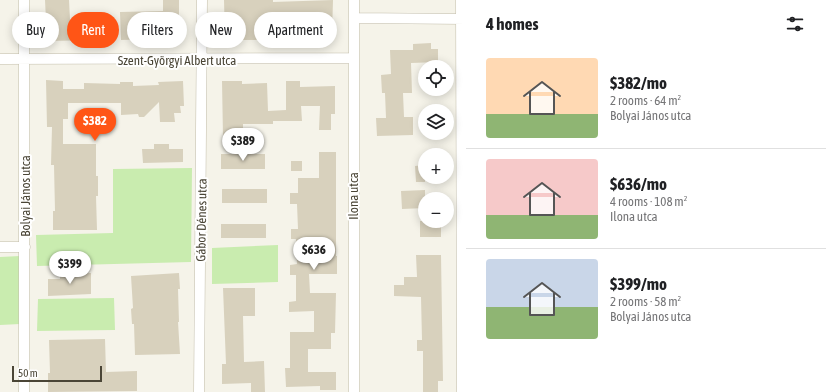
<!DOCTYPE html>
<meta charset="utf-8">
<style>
:root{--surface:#fff;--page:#f2f2f2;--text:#202124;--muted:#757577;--line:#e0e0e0;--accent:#ff5516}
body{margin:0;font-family:"Asap Condensed",sans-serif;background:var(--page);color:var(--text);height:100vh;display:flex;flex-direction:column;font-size:15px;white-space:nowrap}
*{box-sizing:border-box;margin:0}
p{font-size:13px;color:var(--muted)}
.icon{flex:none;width:22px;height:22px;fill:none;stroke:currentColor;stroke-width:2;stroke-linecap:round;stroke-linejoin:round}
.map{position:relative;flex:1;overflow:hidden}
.side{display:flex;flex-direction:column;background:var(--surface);width:360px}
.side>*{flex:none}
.top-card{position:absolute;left:12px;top:12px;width:380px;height:36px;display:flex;gap:8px}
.tools{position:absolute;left:418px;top:60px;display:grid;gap:8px}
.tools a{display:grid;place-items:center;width:36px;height:36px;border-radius:50%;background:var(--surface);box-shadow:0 2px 10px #0003;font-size:20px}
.scale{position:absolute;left:12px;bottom:10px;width:90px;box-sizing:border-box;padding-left:4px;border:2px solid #4a4536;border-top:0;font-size:11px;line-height:14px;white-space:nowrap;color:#4a4536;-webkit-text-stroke:3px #fff;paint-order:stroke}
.price{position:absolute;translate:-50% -34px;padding:0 9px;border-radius:14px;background:#fff;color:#222;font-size:13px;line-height:26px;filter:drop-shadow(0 1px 2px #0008)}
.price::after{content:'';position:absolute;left:50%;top:24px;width:12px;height:9px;margin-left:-6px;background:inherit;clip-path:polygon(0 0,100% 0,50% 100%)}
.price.current{background:var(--accent);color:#fff}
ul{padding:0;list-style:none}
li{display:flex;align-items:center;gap:12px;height:100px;padding:0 20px}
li+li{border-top:1px solid var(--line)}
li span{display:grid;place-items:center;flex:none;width:112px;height:80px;border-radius:4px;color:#555}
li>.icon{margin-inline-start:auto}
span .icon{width:48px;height:48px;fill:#fffc;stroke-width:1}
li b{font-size:17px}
h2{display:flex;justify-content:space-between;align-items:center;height:48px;padding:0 20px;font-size:17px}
.tag{padding:0 14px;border-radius:18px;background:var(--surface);box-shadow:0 2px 10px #0003;font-size:14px;line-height:36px}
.tag.current{background:var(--accent);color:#fff}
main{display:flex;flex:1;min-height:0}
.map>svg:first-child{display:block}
.green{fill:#c9ecaf}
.building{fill:#d8d1bd}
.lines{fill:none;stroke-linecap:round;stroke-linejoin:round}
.street-casing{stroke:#c2bdaa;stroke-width:11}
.street{stroke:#fff;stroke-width:10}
.labels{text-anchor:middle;stroke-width:4;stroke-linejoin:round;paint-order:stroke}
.street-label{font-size:13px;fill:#4a4536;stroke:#fff}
</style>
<main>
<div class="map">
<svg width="466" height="392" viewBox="0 0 466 392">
<rect width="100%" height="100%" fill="#f5f3e9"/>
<!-- green -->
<path class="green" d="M192 168 191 262 37 266 36 235 113 233V169Z
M278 245V282L212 284V248Z
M20 256V324L0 325V257Z
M114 298 115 330 37 331 38 299Z"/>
<!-- building -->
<path class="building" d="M45 0H69L70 20H103V40L47 41Z
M163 0H179V41H163V39L121 40 120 12 163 11Z
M224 0H273V2L333 0 332 34 301 33V40H225Z
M431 43V49H438V62L411 63 412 93H403L404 117H413V135L377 136 376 118H386L385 93H382L381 75 391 74 390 50H413V44Z
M46 80 63 81V89H84V83L120 84V82H133V86L159 85 158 82 183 81 184 106H180L181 113H174L175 122H160L159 102 144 117H139L138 114 121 115V103H68V119H63V144H96V176H98V196H96L97 230H53V211H55L54 165H51L52 127H47Z
M222 81H242V84L267 83 268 111 286 110V81H300V87L335 86V114H331V130H319L320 106H301L302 121H273V124H243V136L223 137Z
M154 144H169V149H183V162L143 163 142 149H154Z
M319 152H336V256H337V274H309L310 293H336L335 333H331V349H308V372H336V390H320V386L286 387 285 368H290V332H314V311L289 312V302L296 301V275H290V265L297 264 296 239H291V229H298L297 204H290V193H298V178H319Z
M221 154H265V169H221Z
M291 161H302V171H291Z
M425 165V182H416L415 166Z
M222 189H267V203H222Z
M425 190V208L402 209 401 191Z
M420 221H431V226H441V237H420Z
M221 224H266V238H221Z
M416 255H441L443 381H438V392H423V351H417V340H422L421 297 394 296V285H404V277H417Z
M91 273V294L48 296V279H60V274Z
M179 273 180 289H178L179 322H178L180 354 135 355 134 324H132L131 309 133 308 131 276Z
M223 288H255V316H243L244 362 264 361 265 392H251V383L222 384V364H226Z
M105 339 106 372 137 371V391L48 392V373H50L49 340Z"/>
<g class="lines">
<defs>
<path id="street" d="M24 0V392
M461 0 462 392
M354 18 466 19
M0 59 353 58
M0 247H25
M199 392 202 0
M354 392V0"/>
</defs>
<!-- street casing -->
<use href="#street" class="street-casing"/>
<!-- street -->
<use href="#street" class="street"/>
</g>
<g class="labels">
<!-- street labels -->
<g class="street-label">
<text x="177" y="65">Szent-Györgyi Albert utca</text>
<text transform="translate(25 196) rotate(-90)" y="5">Bolyai János utca</text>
<text transform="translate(353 196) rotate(-90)" y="5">Ilona utca</text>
<text transform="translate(201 220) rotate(-89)" y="5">Gábor Dénes utca</text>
</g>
</g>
</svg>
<div class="tools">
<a><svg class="icon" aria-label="locate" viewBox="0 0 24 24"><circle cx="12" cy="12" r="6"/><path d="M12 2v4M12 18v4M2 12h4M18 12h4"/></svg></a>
<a><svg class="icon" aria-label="layers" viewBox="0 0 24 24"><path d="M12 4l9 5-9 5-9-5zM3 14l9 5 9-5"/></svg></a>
<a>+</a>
<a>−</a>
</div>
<div class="scale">50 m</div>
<b class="price current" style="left:95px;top:142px">$382</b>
<b class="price" style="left:243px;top:162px">$389</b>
<b class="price" style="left:314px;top:271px">$636</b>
<b class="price" style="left:70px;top:285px">$399</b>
<div class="top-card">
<a class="tag">Buy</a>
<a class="tag current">Rent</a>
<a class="tag">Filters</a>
<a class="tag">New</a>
<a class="tag">Apartment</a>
</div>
</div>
<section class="side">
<h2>4 homes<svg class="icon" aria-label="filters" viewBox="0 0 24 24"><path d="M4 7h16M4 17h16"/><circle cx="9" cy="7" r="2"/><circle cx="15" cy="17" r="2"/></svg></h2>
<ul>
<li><span style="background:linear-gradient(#ffd9b3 70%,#8fb573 0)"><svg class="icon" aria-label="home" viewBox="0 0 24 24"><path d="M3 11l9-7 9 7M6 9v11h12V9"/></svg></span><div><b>$382/mo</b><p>2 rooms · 64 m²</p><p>Bolyai János utca</p></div></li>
<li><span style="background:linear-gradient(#f6c9c9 70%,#8fb573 0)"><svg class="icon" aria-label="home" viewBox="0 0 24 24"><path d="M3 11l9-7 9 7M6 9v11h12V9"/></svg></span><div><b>$636/mo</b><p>4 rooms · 108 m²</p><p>Ilona utca</p></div></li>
<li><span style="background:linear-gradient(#c9d6e8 60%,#8fb573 0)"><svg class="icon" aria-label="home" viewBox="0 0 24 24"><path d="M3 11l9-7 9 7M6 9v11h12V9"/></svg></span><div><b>$399/mo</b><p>2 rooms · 58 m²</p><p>Bolyai János utca</p></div></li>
</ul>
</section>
</main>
